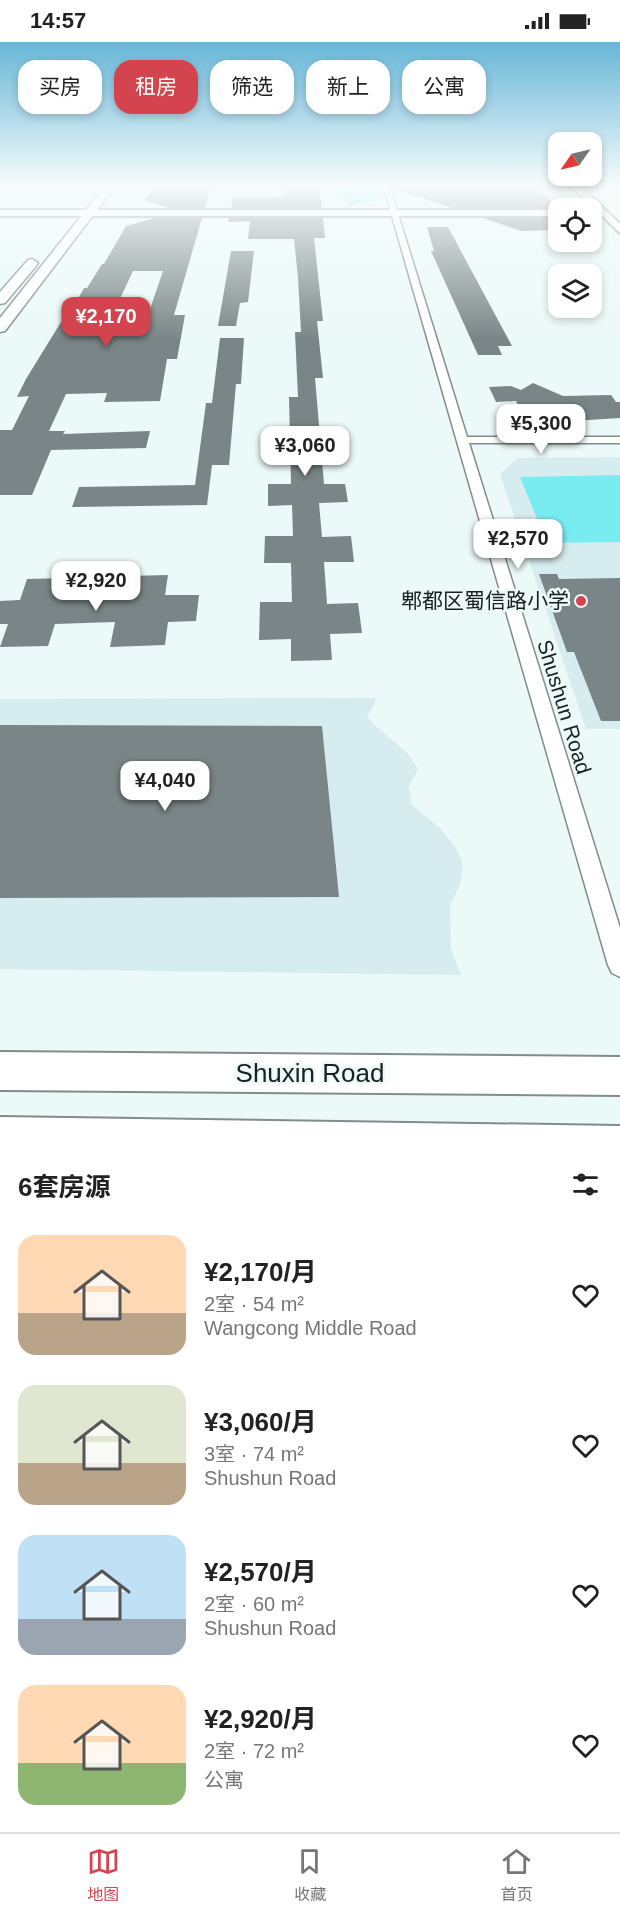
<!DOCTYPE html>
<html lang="zh">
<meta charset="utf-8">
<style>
:root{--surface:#fff;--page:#f6f6f6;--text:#222;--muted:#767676;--line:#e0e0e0;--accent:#d4444f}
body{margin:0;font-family:Arial,"Noto Sans SC",sans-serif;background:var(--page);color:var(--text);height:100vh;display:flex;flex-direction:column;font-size:22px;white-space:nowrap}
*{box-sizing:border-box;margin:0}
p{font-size:20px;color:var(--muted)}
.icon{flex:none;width:33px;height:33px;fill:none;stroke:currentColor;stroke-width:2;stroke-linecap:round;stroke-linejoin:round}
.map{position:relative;height:1106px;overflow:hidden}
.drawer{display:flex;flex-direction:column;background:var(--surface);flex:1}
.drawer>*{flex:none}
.guide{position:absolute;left:18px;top:18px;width:585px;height:54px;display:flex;gap:12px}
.needle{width:39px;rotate:236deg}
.fabs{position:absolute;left:548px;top:90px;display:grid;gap:12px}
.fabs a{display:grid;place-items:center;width:54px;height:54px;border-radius:12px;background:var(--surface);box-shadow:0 3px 9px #0003;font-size:30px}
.price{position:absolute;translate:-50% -51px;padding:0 14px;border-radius:12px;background:#fff;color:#222;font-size:20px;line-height:39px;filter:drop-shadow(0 2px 3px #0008)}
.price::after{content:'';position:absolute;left:50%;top:36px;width:18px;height:14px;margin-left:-9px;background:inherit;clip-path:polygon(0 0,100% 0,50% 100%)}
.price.on{background:var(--accent);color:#fff}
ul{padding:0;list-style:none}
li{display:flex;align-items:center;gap:18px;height:150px;padding:0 18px}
li span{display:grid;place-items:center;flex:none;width:168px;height:120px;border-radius:18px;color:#555}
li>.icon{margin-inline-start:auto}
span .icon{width:72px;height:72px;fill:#fffc;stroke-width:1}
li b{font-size:26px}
h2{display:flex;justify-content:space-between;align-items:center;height:72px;padding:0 18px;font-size:26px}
.pill{padding:0 21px;border-radius:18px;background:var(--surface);box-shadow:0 3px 9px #0003;font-size:21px;line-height:54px}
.pill.on{background:var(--accent);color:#fff}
.status{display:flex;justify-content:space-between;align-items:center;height:42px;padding:0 30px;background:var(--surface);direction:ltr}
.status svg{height:16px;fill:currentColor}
.tab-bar{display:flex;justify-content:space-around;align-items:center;height:84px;border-top:2px solid var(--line);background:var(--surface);font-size:16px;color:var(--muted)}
.tab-bar a{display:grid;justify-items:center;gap:3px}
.tab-bar .on{color:var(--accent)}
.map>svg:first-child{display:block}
.built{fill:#d6ecee}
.green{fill:#79ecf2}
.building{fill:#798586;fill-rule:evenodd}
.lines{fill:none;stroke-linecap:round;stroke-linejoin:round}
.minor-casing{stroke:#818c8d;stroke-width:3}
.secondary-casing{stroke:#818c8d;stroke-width:4}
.primary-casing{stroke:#818c8d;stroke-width:3}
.minor{fill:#fff;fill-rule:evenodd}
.secondary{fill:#fff;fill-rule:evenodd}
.primary{fill:#fff;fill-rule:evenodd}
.poi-dot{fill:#d4444f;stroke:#ecf9f9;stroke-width:2}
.labels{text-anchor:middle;stroke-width:5;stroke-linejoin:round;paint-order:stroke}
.poi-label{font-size:21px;fill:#1a1f1f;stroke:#ecf9f9;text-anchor:end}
.street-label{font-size:21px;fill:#1a1f1f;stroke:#ecf9f9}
.near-street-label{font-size:26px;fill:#1a1f1f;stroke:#ecf9f9}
</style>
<div class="status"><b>14:57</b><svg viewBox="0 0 49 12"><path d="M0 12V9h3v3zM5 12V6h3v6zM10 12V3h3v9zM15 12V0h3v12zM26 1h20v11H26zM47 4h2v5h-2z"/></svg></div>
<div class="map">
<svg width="620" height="1106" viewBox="0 0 620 1106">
<rect width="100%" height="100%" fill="#ecf9f9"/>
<!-- built -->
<path class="built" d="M620 415V687H586L500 432 518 416Z
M377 656 367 676 407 711 418 727 409 744 411 762 440 786 456 806 463 823 460 842 450 864 451 907 461 933 0 927V657Z"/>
<!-- green -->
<path class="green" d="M335 143H375L379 158 347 164 346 156H338Z
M620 433V500L547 501 520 435Z"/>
<!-- building -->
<path class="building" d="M154 143H212L205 166H169L145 158Z
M391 143H448L450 146 536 143 557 166H452L392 146Z
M319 144 322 166H231L233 156 283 155V145Z
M155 176H202L174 273H185L177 317H167L160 359 104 360 107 351 66 352 49 389H65L63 392 150 389 146 406 51 408 32 453H0V388H12L29 354 17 355 26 337 61 280H65L84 246H87L102 222H104L126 184ZM133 229H163L148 273 143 279 109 280Z
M229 176H323L325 196H314L323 279H317L323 336H315L324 442H345L348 460 319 461 322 495 351 494 354 520H324L327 562 358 561 362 591 330 592 332 618 291 619V597L259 598 260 560H292L291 521H264L265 494H293L292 463 268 464V442H291L289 355H298L295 290H301L298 236 294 197H248L250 179 228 180Z
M483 176H558V188L521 189Z
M427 185H448L512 304H498L502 313H478L431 209H434Z
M231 209H254L248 260 240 261 236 284H218Z
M220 296H244L241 342H236L229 423H212L207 463 72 465 79 445 195 443 206 361H212Z
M533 341 563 354 611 353 616 360H620V376L572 379 567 371 523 373 516 359 496 360 489 345 511 344 521 348Z
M539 532H557L559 537 620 536V679H601L574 610H567Z
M168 533 165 553H199L196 579 168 580 165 603 110 605 115 580 55 582 48 604 0 605 8 582H0V559L20 558 27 537 68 536 62 556 125 555 129 534Z
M0 683 322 684 339 855 0 856Z"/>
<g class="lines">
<defs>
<path id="minor" d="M383 143H389L467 395H620V401H469L620 886V935L612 931 608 923Z"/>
<path id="secondary" d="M570 143H579L620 182V191Z
M0 168H558V174H0Z
M0 1010 620 1015V1053L0 1048Z
M0 1075 620 1084V1106H0Z"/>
<path id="primary" d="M106 143H116L5 289 0 290V276Z
M32 217 38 221 36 224 5 261 0 262V250L28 218Z"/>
</defs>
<!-- minor casing -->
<use href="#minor" class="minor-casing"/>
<!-- secondary casing -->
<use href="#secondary" class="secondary-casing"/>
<!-- primary casing -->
<use href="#primary" class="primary-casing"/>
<!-- minor -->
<use href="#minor" class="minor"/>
<!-- secondary -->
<use href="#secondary" class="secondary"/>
<!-- primary -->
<use href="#primary" class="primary"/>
</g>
<!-- sky -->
<linearGradient id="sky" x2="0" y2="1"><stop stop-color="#67b6d8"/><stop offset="0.48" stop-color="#f6fcfc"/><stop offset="1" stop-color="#f6fcfc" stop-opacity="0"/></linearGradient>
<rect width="620" height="298" fill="url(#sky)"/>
<!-- markers -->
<circle class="poi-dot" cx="581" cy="559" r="6"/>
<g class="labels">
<!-- poi labels -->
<g class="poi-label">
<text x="569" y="566">郫都区蜀信路小学</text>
</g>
<!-- street labels -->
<g class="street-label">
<text transform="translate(564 665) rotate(73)" y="7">Shushun Road</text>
</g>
<!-- near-street labels -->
<g class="near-street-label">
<text x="310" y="1040">Shuxin Road</text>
</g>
</g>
</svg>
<div class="fabs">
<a><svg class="needle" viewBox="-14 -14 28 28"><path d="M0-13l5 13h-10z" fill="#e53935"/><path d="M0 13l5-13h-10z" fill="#767676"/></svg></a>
<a><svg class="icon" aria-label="locate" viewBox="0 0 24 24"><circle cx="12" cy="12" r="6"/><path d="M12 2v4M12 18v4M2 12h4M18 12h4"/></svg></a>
<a><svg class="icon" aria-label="layers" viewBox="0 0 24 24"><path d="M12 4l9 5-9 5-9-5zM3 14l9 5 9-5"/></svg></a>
</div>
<b class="price on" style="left:106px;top:306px">¥2,170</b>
<b class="price" style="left:541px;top:413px">¥5,300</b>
<b class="price" style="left:305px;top:435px">¥3,060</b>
<b class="price" style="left:518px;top:528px">¥2,570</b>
<b class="price" style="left:96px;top:570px">¥2,920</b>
<b class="price" style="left:165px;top:770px">¥4,040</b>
<div class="guide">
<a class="pill">买房</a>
<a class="pill on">租房</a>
<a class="pill">筛选</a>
<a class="pill">新上</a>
<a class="pill">公寓</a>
</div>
</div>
<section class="drawer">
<h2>6套房源<svg class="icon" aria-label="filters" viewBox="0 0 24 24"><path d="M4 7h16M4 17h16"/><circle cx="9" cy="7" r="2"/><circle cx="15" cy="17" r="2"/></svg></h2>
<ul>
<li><span style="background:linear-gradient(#ffd9b3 65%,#b9a48a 0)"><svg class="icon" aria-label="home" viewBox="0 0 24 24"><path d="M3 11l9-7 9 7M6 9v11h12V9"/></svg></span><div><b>¥2,170/月</b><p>2室 · 54 m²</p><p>Wangcong Middle Road</p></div><svg class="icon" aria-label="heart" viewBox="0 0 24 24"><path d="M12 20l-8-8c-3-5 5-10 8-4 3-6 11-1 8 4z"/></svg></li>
<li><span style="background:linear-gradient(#dfe7d0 65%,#b9a48a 0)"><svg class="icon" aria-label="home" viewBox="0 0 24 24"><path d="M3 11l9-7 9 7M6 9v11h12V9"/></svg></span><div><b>¥3,060/月</b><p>3室 · 74 m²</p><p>Shushun Road</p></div><svg class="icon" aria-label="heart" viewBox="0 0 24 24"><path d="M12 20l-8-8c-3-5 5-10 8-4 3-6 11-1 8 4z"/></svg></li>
<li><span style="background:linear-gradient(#bfe0f5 70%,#9aa5b1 0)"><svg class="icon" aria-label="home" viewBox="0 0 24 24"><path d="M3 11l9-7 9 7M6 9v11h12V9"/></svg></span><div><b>¥2,570/月</b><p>2室 · 60 m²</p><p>Shushun Road</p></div><svg class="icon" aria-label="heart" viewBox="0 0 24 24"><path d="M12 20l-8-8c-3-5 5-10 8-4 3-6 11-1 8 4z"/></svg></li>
<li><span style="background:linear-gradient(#ffd9b3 65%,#8fb573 0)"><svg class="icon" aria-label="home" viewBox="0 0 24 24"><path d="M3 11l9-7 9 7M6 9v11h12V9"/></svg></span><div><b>¥2,920/月</b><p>2室 · 72 m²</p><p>公寓</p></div><svg class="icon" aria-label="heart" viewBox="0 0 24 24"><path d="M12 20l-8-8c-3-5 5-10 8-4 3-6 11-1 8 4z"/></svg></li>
</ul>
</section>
<nav class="tab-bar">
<a class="on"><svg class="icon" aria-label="map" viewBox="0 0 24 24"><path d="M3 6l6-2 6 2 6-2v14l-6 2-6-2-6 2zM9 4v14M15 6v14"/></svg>地图</a>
<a><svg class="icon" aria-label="saved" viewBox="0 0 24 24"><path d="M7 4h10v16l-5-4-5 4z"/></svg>收藏</a>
<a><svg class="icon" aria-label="home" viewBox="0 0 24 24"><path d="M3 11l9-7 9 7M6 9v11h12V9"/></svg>首页</a>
</nav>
